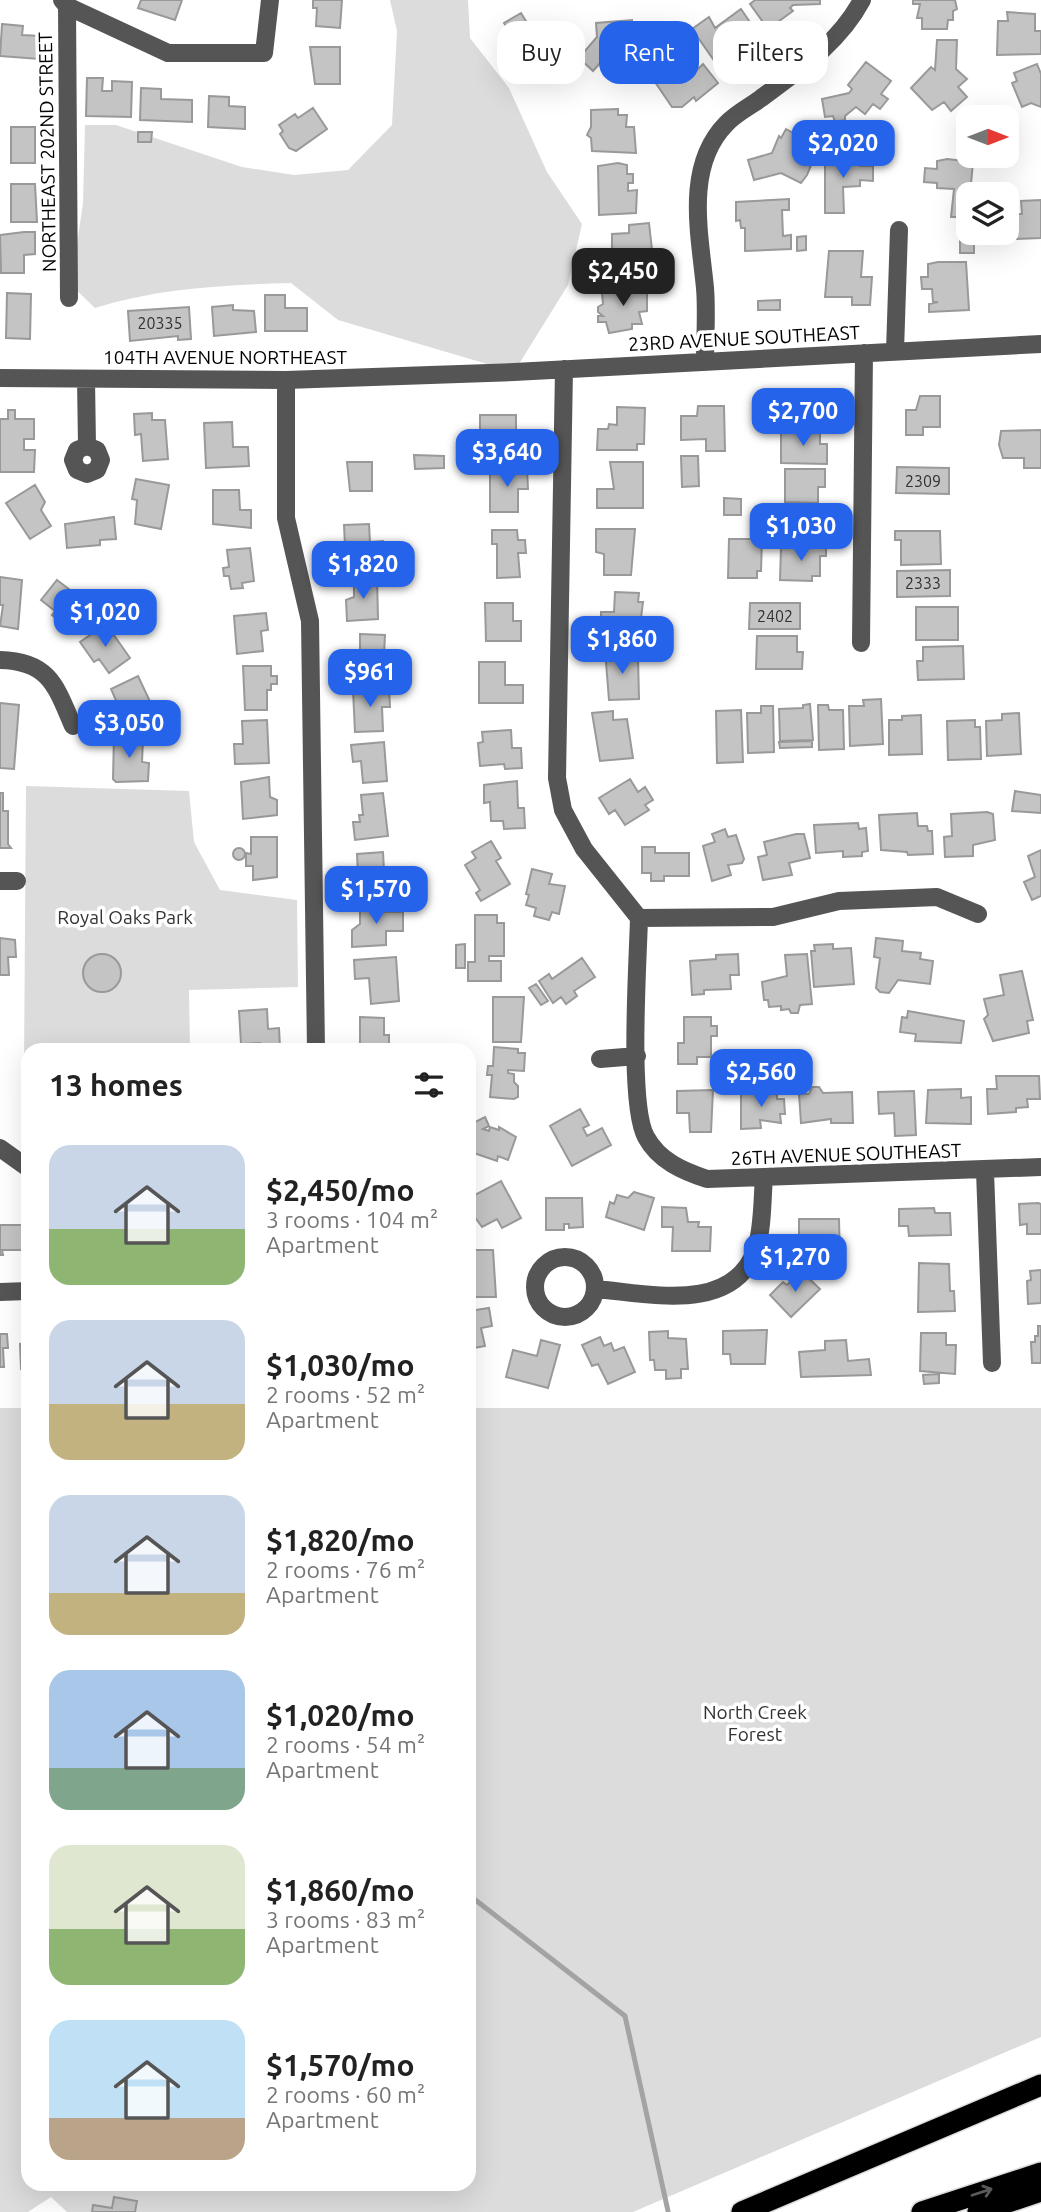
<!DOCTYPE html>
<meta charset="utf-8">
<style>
:root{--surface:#fff;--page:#f2f2f2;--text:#222;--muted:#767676;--accent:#2563eb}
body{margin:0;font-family:Ubuntu,sans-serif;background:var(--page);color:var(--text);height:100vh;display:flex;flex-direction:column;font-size:26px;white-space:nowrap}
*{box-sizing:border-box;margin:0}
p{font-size:23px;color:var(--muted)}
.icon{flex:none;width:38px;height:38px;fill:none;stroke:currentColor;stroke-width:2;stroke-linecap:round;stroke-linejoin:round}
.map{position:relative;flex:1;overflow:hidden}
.drawer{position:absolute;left:21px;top:1043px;width:455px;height:1148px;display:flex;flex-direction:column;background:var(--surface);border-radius:21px;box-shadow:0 7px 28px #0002}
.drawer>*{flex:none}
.guide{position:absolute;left:497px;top:21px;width:438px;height:63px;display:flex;gap:14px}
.needle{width:46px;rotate:90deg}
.controls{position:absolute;left:956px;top:105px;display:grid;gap:14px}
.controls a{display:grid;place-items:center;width:63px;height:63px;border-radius:14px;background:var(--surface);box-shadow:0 7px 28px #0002;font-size:35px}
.price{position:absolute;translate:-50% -60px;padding:0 16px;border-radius:14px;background:var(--accent);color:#fff;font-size:23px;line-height:46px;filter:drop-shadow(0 2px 4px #0008)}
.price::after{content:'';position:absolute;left:50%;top:42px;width:21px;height:16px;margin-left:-10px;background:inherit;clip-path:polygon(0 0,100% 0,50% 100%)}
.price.on{background:#222;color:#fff}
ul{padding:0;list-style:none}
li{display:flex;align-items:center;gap:21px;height:175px;padding:0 28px}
li span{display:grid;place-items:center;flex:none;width:196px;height:140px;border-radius:21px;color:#555}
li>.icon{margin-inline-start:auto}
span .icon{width:84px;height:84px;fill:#fffc;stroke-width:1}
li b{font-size:30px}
h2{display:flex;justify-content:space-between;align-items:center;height:84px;padding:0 28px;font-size:30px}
.tag{padding:0 24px;border-radius:21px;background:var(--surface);box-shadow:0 7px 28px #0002;font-size:24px;line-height:63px}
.tag.on{background:var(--accent);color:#fff}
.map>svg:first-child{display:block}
.green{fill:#dcdcdc}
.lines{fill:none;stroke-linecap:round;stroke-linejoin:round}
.stream{stroke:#a3a3a3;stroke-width:5}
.building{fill:#c4c4c4;stroke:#999;stroke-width:2}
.highway-casing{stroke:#dbdbdb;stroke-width:24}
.minor{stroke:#555;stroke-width:18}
.highway{stroke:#000;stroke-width:21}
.oneway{stroke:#595959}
.labels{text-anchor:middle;stroke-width:7;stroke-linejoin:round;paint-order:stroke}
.number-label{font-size:16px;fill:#313131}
.street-label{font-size:19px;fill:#000;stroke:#fff}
.park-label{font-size:19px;fill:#333;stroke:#fff}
</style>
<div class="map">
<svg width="1041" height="2212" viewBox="0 0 1041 2212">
<rect width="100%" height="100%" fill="#fff"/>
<!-- green -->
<path class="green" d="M390 0H468L470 38 509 88 547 172 582 224 568 285 514 372 338 320 291 283C224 285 159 288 95 308L71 285 83 203 85 125H116L242 167 294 175 348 170 392 125 397 31Z
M26 786 189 791 194 842 220 890 297 900 298 987 189 990 190 1050H28V1068L24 1067Z
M0 1408H28V2184H469V1408H1041V2037L633 2212H67L51 2197 28 2212H0Z"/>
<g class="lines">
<!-- stream -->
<path class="stream" d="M469 1895 625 2016 668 2211"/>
</g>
<!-- building -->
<path class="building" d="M141 0H182L175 20 138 8Z
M313 0H342L340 28 316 26 317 8H313Z
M755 0H820V4L793 5 790 8 793 11 768 29 750 4Z
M913 0H955L957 9 953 11V20H948L947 29H922V18H917L920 4H913Z
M741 9 758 34 751 39 755 45 746 52 743 48 739 51 744 58 722 72 692 29 709 17 715 28Z
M1007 12 1035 14V31H1041V54L997 55 998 21H1008Z
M521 13 534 34H538V29L546 27 567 28V58L526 59V47H520L504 23Z
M632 20V23H643L644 54 609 53 593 71 579 58 597 37 596 23Z
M2 24 23 26 22 35 41 36 39 59 0 56Z
M937 40H957L956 69 967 79 958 87 967 97 951 111 944 102 932 110 911 88 931 67 935 70Z
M310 47H340V84H315Z
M684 52 698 69 703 64 718 83 696 101 694 97 682 107H672L655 82 664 76 660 71Z
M866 62 891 81 881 94 888 99 880 109 873 104 865 114 856 107 845 116V120L835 122 833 116 825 117 822 99 849 93 852 89 848 85Z
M1037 64 1041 74V107L1031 103 1022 107 1012 83 1017 81 1014 73Z
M87 78H103L102 91H112V81L132 82 131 117 86 116Z
M141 88 161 89V99L192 100V122L140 120Z
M209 96 229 97V106L245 107V129L208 127Z
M313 108 327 129 296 151 289 148 280 134 283 131 279 125 295 114 298 118Z
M618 109V115H627L626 127H634L636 153 592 151 591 138 587 135 591 127V110Z
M11 127H35V163H11Z
M786 129 811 143 803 157 812 163 807 175 801 183 781 173 754 180 748 160 772 153 779 136 781 138Z
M138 132H152L151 142H138Z
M843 156 861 158 860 166H873V181L860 180V186L843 187 844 213H825V157Z
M947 159 973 162 968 217H951L954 189 937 188V183L924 182 925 168 937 169V161Z
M618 163 627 165V174H633V183H628V191L637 190 636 213 599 215 598 166Z
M11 184H35L37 222H11Z
M789 199V210H782L783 236 791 235V249L745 251V228H741L740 220 736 221V202Z
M1041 200V238L1016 239 1015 214H1022L1021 201Z
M649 223 652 250H645L649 264 644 265 645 275 619 276 618 268H613V259L608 256V251L612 248V234L629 233V225Z
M24 232H35V254L24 255V273H1L0 235Z
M806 236V250L797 251V237Z
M960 236H974V253H960Z
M829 251H863L861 277H872L870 305H852V297H825Z
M938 262H966L969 310 929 312V304L938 302H933L932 289H922L921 277H928V264Z
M647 285V311L639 312 642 324H632V329L609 333 606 322H598V316H603L598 312V307L603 304 602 293 625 292V286Z
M7 293 31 294 30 339 6 338Z
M265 295H285V308H307V331H265Z
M780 300V310H758V301Z
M233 305V310L254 311 256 332 214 336 212 307Z
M189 307 191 339 178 340V336L130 341 128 311Z
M920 396H940V427H923V435H906V410H916Z
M782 399H828L827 411H821V425H781Z
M698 406H724L725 451H706V439L681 440V416H697Z
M617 407 645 408 644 444H637V450H597L598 429H608L609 424 617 425Z
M8 410H15V419H34V439H24V450H35L34 472H0V419H8Z
M152 413V420H165L168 459 143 461 141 434 135 435 134 414Z
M480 415H516V431H510V439H527V460H480Z
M232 422 233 447H248L249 466 206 468 204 423Z
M781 430 820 431V444H827V464L781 463Z
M1041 430V468H1024V458H1003L999 445 1001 431Z
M414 455 444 456V468L415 469Z
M681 456H698L699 486 682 487Z
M347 462H372V491H350Z
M610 462H643V508H597V489H614Z
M897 467 949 468V494L896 493Z
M527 468 528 489H518V512H490V469Z
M785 469H825V487H818V503L785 502Z
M136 479 169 485 161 529 135 524 137 500 132 499Z
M35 485 45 502 41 510 51 526 30 539 6 503Z
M213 490H239L240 510H251V528L213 524Z
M724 498 741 499V515H724Z
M114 517 116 539 100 540V545L67 548 65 524Z
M369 524 370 542 383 541V564H338L337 546 345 547 344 525Z
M596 529H635L631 575H604V554L596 552Z
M492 530H517L518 540H525L526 553H518L520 577 497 578V544H492Z
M895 531H940L941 564 901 565V540H895Z
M729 539H762L761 571H757V578H728Z
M781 547 826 548V556H820V576H812V581L780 580Z
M250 548 254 581 242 583 243 588 231 589 229 576H224L223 568 229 567 227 550Z
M950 570V596L897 597V571Z
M0 577 22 580 18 629 0 626 3 605H0Z
M354 578H377L378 619 347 621 346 600 354 597Z
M57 580 87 603 68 628 52 615 55 611 41 600Z
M615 592 639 593 638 602H643L639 634 601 632V612H614Z
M485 603H513V621H521V641H486Z
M750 603H800V629H749Z
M916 607H958V640H916Z
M266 613 268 630 261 631 263 651 237 654 234 616Z
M106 624 130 658 109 673 99 659 94 662 80 642Z
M360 634 385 635 383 675 354 676 355 658H360Z
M757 636H797V652H803L802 669H756Z
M963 646 964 679 918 680 917 661H923V647Z
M605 650H627V658H638L639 699 609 700Z
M479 662H505V685H523V703H479Z
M243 666H271V676H277V684H271V690H267V710H245Z
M138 676 154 710 133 720 125 702 118 705 111 689Z
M389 688 390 707H382L383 731 355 732 353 690Z
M881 699 883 744 850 746 849 706H864L863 700Z
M0 703 19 705 14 769 0 768Z
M810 704 813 740 780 741 779 709 803 708V705Z
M818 705H828L829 710H843L844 749 819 750Z
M761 706H773L774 752 748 753 747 713H761Z
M741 710 743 762 717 763 716 711Z
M613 711V720L627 719 633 758 600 761 592 713Z
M1019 713 1021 754 987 756 986 721 1002 720V714Z
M921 715 922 754 889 755V720H902V716Z
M267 720 269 763 235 764 234 744H243L242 721Z
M975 720V727H980L981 759 948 760 947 721Z
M511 730 512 748H521L522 768 505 769 504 764 480 766 478 743 483 742 482 732Z
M114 735 143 739 142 762 149 763 148 781 116 782 113 779Z
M812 741V747L780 748 779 742Z
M384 742 387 781 363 783 361 761 353 762 351 745Z
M269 777 270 797 277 800V815L243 819 241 782Z
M630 779 638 792 645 787 653 800 645 805 649 810 625 825 615 810 609 814 599 798Z
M517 781 518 808H524L525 828 504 829 503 821H491L490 802 484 803V785Z
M1015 791 1041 795V813L1012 811Z
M0 793H3V811H8V844L11 848H0Z
M383 793 388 836 355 840 353 822H360L359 815H363L361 795Z
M987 812 993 814 995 840 973 845V856L945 857 944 837 952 836 951 814Z
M917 813 918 826H927L928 831H932L933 854 908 855 907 852 881 850 879 815Z
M858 823 859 829 866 828 868 851 862 852V856L843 857V851L816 853 814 825Z
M725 829 728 837 736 835 744 859 742 863 728 865 731 875 712 881 703 846 715 842 712 834Z
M796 834H804L810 858 789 863 792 875 763 880 758 857 767 855 764 842Z
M251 837H277V877L253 880V866H246V853L251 854Z
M491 841 501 858 496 861 510 884 481 901 476 893 480 890 465 865 476 858 472 852Z
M642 847H655V853H689V876H664V881H651V873H642Z
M233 854a6 6 0 1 1 12 0a6 6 0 1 1-12 0Z
M1041 850V896L1032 900 1024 882 1035 877 1028 856Z
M383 852 385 889 353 893 352 875H358L357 854Z
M532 869 552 874 549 884 565 886 559 914 552 912 549 920 534 916 536 908 526 905 529 895 526 894Z
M360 905H385V912H403V931H386V945L352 947V930L360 924Z
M475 915H497V923H504V956H489V961H501V981H468V962H475Z
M0 938 15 940 16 957H8L9 975H0Z
M876 938 903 941 902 951 921 953 920 959 933 961 930 984 898 980 889 993 880 992 876 988 880 958 874 957Z
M465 944V968H456V945Z
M833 944V949L851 948 854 984 814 987 811 951H815L814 945Z
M738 954 739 975H730L731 989 704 990V994L692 995 690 961 716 959V955Z
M807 954 812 1004 800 1005 798 1013H791L789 1009 781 1010V1006L769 1007 768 1000H764L762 982 787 976 785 955Z
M83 973a19 19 0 1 1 38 0a19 19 0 1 1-38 0Z
M396 957 399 1001 371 1004 369 978 355 979 354 960Z
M582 958 595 977 574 991 577 996 566 1004 561 997 553 1003 539 981 549 974 552 979Z
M1022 971 1033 1020 1027 1021 1029 1033 993 1041 984 1019 988 1015 984 999 1004 995 1000 975Z
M536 984 548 1001 541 1005 529 988Z
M493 997H524L521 1042H493Z
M267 1009 268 1029 279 1028 280 1047 260 1048V1043L241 1044 239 1011Z
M908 1011 964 1021 961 1043 915 1041 916 1034 900 1032 902 1017 907 1018Z
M360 1017 384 1018V1035H389V1043L382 1046V1050H360Z
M684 1017H711V1026H717V1036H711V1057H697V1064H678V1043H684Z
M494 1047 518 1049V1053H525L524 1071 508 1070V1073L514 1074V1082L518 1086V1097L514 1099 490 1097 492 1075H487L488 1066H493Z
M996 1076H1039L1040 1099H1027L1028 1107 1016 1108V1112L988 1114 987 1089H997Z
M812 1087H819L823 1093 852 1092 853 1123H831V1119L801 1123 799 1094H809Z
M961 1089V1098L971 1097V1124L926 1123 928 1090Z
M713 1090 711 1132H690L689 1113H677V1091Z
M777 1091V1099H784L785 1114H780L781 1123 760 1120 761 1128 741 1129V1093Z
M914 1091 916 1135 895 1136 894 1113 879 1114 878 1092Z
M580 1109 589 1125 583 1128 587 1136 602 1128 611 1145 572 1166 550 1126Z
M485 1117 489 1126 483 1129 489 1131 490 1127 499 1130V1127L516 1137 508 1160 498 1156 497 1161 471 1152 474 1142 469 1125Z
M501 1181 521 1218 502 1228 497 1219 482 1227 469 1209V1198Z
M634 1192 654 1198 644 1230 606 1217 610 1202 614 1204 617 1195 628 1198Z
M546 1198H582L583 1227 569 1228V1224H564V1230H546Z
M1038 1203 1041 1204V1234H1027V1224L1020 1225 1019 1204Z
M662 1207 686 1208 688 1222H699L698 1227H711L710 1251H672L673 1227H662Z
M934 1208 935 1213H950L951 1235 909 1236 908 1226H899V1209Z
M799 1219H839L840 1259H813L810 1237H799Z
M0 1225H26V1250H2L3 1255H0Z
M469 1250H493L496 1297H475V1279H469Z
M919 1263 949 1264 950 1291H954L955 1311 918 1312Z
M1041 1270V1303L1028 1304 1027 1281 1031 1280 1030 1271Z
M801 1271 820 1289 791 1317 770 1295 783 1282 787 1285Z
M489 1308 492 1326 481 1328 485 1346 469 1349V1311Z
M1038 1326H1041V1363H1032L1031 1342H1035V1336H1038Z
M767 1330 765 1364H731L730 1354H723V1331Z
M668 1331V1338L686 1339 688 1369H681V1378L666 1379V1370H655L654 1360H650L649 1332Z
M921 1333H946V1345H956L955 1374 920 1371Z
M0 1334H7L8 1348H3L4 1367H0Z
M600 1337 604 1346 611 1343 614 1351 624 1347 635 1372 608 1384 598 1364 592 1366 582 1345Z
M541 1340 560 1345 548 1388 506 1377 513 1350 537 1356Z
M846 1340 848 1361 869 1359 871 1375 801 1377 799 1352 825 1350V1341Z
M28 1343V1369H21L20 1344Z
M939 1374V1383L924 1384 923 1375Z
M114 2197 137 2201 135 2212H92L93 2205 112 2208Z"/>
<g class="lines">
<defs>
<path id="highway" d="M742 2212 1041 2085
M922 2212 1041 2173
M978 2212 1041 2191"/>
</defs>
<!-- highway casing -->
<use href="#highway" class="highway-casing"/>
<!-- minor -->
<path class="minor" d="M62 0 67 6 168 53H264L270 0
M67 6 69 298
M895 351 899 230
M705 362C705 338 707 312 705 288 700 235 684 167 726 124 735 114 749 107 760 99 799 70 839 43 862 0
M564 369 557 778 563 810 584 849 639 918C638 961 628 1105 646 1137 659 1161 683 1171 707 1179L1041 1167
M0 378 286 380 514 372 1041 344
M86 379 87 446 77 450 73 460 77 470 87 474 97 470 101 460 97 450 87 446
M286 380V518L310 621 316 1050
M861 643 864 353
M0 660C49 661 56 686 73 726
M0 881H17
M639 918 773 917 839 901 937 897 978 914
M600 1059 637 1056
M0 1148 28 1168
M985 1171 992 1363
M535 1287a30 30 0 1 1 60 0a30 30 0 1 1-60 0Z
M596 1289C647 1293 733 1315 756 1249 763 1227 762 1201 764 1178
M0 1292 28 1291"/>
<!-- highway -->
<use href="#highway" class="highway"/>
</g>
<!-- one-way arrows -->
<defs><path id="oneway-shaft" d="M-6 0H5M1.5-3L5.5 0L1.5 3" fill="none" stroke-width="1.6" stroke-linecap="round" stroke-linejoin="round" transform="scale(1.75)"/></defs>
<use class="oneway" href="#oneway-shaft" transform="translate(982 2192) rotate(-18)"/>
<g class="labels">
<!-- number labels -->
<g class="number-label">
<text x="160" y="329">20335</text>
<text x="923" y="487">2309</text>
<text x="923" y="589">2333</text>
<text x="775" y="622">2402</text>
</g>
<!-- street labels -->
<g class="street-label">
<text transform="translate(47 152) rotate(-91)" y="7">NORTHEAST 202ND STREET</text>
<text transform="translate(744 338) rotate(-3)" y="7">23RD AVENUE SOUTHEAST</text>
<text x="225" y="364">104TH AVENUE NORTHEAST</text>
<text transform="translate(846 1154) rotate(-2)" y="7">26TH AVENUE SOUTHEAST</text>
</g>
<!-- park labels -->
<g class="park-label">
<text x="125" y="924">Royal Oaks Park</text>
<text x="755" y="1719">North Creek<tspan x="755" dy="22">Forest</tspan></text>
</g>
</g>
</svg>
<div class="controls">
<a><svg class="needle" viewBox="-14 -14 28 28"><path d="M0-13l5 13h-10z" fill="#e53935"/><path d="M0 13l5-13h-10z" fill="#767676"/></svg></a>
<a><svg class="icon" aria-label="layers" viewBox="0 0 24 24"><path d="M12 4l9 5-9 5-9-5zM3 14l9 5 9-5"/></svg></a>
</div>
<b class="price" style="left:843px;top:180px">$2,020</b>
<b class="price on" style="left:623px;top:308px">$2,450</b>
<b class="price" style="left:803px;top:448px">$2,700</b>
<b class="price" style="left:507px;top:489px">$3,640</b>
<b class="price" style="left:801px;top:563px">$1,030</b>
<b class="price" style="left:363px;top:601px">$1,820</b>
<b class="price" style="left:105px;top:649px">$1,020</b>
<b class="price" style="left:622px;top:676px">$1,860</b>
<b class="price" style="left:370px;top:709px">$961</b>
<b class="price" style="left:129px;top:760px">$3,050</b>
<b class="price" style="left:376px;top:926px">$1,570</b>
<b class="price" style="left:761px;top:1109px">$2,560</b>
<b class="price" style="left:795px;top:1294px">$1,270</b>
<div class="guide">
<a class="tag">Buy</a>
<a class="tag on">Rent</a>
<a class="tag">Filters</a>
</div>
<section class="drawer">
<h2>13 homes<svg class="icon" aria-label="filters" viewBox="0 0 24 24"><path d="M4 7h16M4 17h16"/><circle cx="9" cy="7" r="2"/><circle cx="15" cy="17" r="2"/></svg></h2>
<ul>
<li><span style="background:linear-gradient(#c9d6e8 60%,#8fb573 0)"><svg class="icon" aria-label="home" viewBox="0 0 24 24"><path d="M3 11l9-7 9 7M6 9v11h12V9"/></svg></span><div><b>$2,450/mo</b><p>3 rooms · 104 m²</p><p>Apartment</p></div></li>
<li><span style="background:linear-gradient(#c9d6e8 60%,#c2b280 0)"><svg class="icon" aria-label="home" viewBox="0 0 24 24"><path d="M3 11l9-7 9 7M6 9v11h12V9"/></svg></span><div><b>$1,030/mo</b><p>2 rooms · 52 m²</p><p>Apartment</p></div></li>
<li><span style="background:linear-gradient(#c9d6e8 70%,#c2b280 0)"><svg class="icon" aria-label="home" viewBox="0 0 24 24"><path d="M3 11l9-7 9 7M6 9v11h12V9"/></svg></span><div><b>$1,820/mo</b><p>2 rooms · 76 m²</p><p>Apartment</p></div></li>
<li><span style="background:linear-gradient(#a9c7e8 70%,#7fa58c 0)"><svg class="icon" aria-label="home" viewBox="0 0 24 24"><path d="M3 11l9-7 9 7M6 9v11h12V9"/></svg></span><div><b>$1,020/mo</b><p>2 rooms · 54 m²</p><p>Apartment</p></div></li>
<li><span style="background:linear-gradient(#dfe7d0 60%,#8fb573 0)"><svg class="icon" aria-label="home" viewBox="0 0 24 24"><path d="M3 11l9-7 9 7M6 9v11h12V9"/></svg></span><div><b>$1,860/mo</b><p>3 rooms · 83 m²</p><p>Apartment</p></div></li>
<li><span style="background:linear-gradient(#bfe0f5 70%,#b9a48a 0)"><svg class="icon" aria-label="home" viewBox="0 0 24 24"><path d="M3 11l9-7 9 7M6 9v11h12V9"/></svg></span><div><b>$1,570/mo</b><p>2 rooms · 60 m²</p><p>Apartment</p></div></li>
</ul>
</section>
</div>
